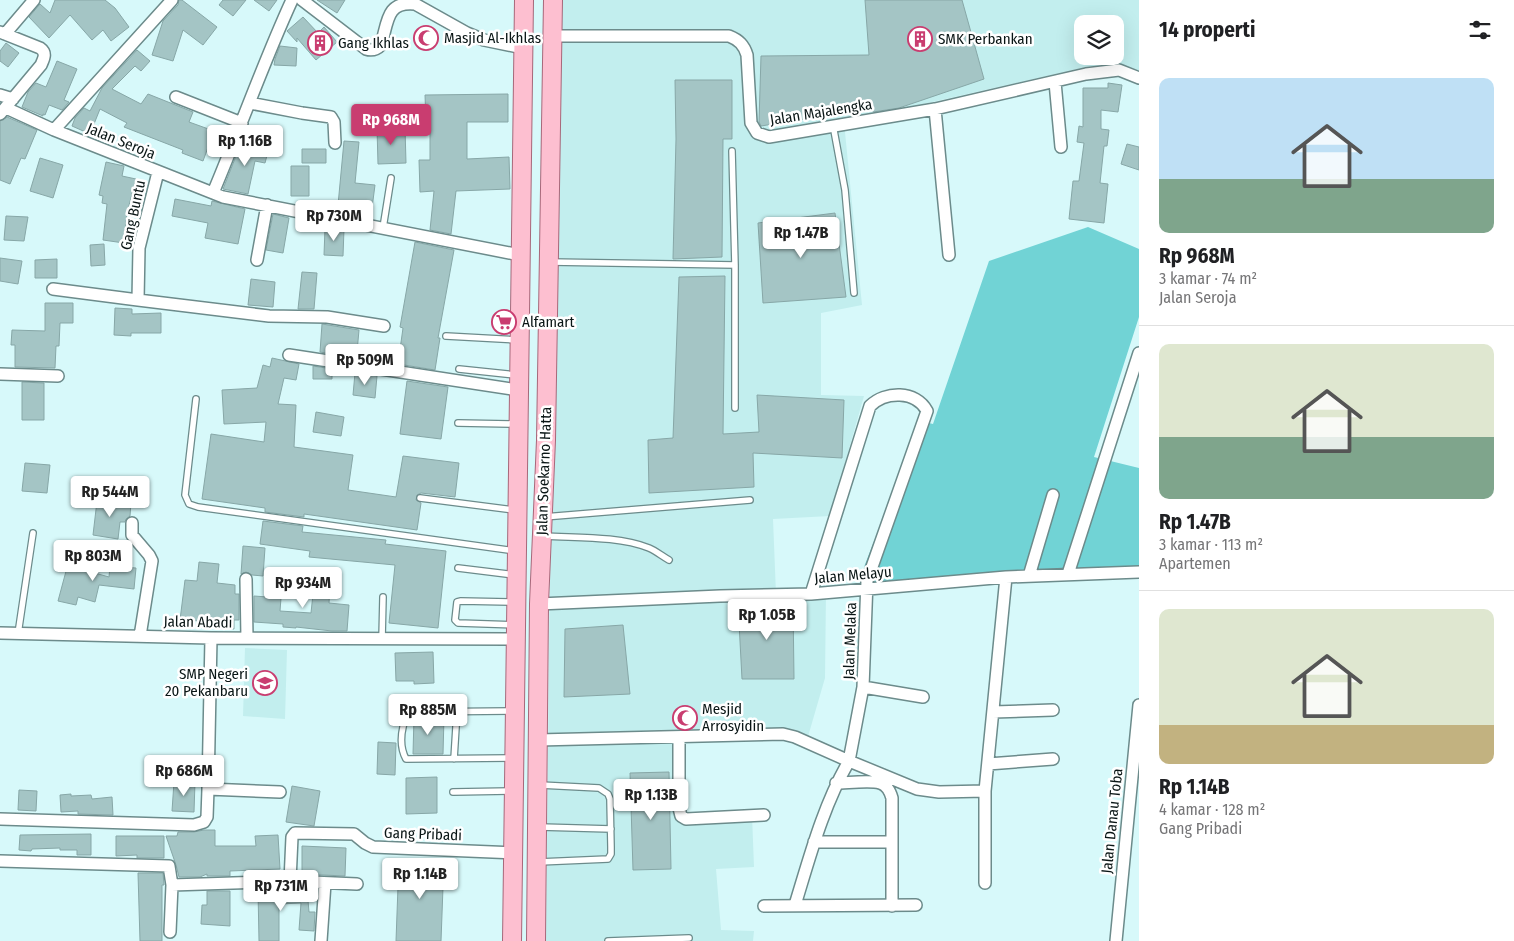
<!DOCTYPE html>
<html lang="id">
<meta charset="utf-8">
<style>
:root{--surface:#fff;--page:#f6f6f6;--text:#202124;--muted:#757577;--line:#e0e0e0;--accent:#c93d70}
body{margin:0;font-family:"Fira Sans Condensed",sans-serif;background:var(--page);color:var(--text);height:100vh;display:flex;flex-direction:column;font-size:19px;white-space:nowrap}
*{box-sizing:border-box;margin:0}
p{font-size:16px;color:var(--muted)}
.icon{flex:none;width:28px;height:28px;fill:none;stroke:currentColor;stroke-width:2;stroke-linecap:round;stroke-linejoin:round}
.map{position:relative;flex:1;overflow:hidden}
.panel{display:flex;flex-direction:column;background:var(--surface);width:375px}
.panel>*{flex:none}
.tools{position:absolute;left:1074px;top:15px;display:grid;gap:10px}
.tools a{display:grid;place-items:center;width:50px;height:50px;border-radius:10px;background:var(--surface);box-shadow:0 5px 20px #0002;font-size:25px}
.price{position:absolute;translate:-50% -42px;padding:0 11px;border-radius:5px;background:#fff;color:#222;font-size:16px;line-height:32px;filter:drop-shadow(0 1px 2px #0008)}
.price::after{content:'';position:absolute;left:50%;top:30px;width:15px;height:11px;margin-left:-8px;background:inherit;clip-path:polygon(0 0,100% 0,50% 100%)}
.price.current{background:var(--accent);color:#fff}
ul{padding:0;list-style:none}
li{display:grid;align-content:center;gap:10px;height:265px;padding:0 20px}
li+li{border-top:1px solid var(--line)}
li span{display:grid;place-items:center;height:155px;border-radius:10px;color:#555}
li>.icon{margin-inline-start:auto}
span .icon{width:90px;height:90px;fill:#fffc;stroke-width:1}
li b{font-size:21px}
h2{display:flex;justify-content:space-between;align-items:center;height:60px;padding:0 20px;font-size:21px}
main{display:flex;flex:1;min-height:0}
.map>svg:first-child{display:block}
.built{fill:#c2eeee;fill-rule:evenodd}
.green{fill:#71d3d5}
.building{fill:#a4c5c5;stroke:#87a7a7}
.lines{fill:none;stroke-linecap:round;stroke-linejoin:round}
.lane-casing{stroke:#6c8b8b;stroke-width:8}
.street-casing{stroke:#6c8b8b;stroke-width:14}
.primary-casing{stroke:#a7687a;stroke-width:20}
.lane{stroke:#fff;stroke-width:5.5}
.street{stroke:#fff;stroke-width:11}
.primary{stroke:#fdbfd0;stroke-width:18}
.labels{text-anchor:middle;stroke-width:5;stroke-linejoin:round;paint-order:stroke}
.poi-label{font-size:15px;fill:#091515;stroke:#fff;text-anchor:start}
.street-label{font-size:15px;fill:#091515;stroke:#fff}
</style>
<main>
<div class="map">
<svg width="1139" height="941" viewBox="0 0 1139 941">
<rect width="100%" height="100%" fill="#d7f9fa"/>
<!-- built -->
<path class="built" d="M556 0H1139V71L1115 63 1086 67 844 122 862 305 821 313V395L864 396 830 516 773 519 776 594 826 592 825 678 807 740 675 736 676 819 752 815 754 867 716 869 721 930 754 931 753 941H546ZM1082 24H1115V56H1082Z
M245 648 287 650 285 719 243 716Z"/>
<!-- green -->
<path class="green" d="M1088 227 1139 249V317L1094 457 1139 468V568L863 588 864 567 921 421 933 424 989 261Z"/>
<!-- building -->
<path class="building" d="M55 0H105L115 8 129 27 111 41 103 30 92 40 70 15 49 38 29 17 40 4 50 13Z
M179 0H182L217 27 203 45 183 30 173 61 152 55 163 21 178 5Z
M223 0H246L233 16 219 5Z
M254 0H277L269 11Z
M317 0H345L337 13Z
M865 0H962L984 79 899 108 873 112V108L761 126 759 122 761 56 869 55Z
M303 17 318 33 324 27 337 42 316 60 297 38V42L287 31Z
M6 43 19 53 8 67 0 61V51Z
M280 46 297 48 296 66 274 65 275 59Z
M137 50 150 61 141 71 135 66 112 89 141 104 148 94 193 112 189 122 214 131 203 161 182 153 183 150 124 127 127 123 100 109 90 134 72 126 75 118 84 108 90 111 102 88Z
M57 61 77 69 64 100 69 102 62 110 49 105 45 115 43 114V116L22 107 28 92 36 83 46 87Z
M675 80H732V139H723L722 257 673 259 676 139Z
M1108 83 1122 85 1118 112 1101 110V129L1109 130 1107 146H1104L1100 183 1108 184 1104 223 1069 219 1073 181H1079L1084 143 1077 142 1079 126 1083 127V88H1108Z
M508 94V122H467V159L509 157 510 189 456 191 451 234 430 230 434 191 420 192 419 160H430V122H426L425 95Z
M7 117 37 130 25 159 21 158 10 184 0 180V121Z
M377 128H405L406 163 378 164Z
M242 141 269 148 265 163 255 161 248 194 223 189Z
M344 141 359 142 355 183 375 185 372 208 338 205Z
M1127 144 1139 147V170L1121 164Z
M302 149H326V163H302Z
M40 158 63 165 53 198 30 191Z
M106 162 124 166 122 176 136 179 127 213 124 243 103 240 107 204 102 203 103 196 99 195Z
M291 166H309V196H291Z
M175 199 211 206 212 201 245 209 238 244 205 238 208 223 172 216Z
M835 213 846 297 763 303 758 223Z
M273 214 289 218 283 253 266 250Z
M6 216 28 217 24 241 4 240Z
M325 228 344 229 343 256 324 255Z
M415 242 454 250 438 338H440L435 370 398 364 403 328 400 327Z
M104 244 105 265 91 266 90 245Z
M0 258 22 261 18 284 0 281Z
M57 259V278H35V260Z
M302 272 317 273 314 309H298Z
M725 276 723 434 759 432 757 395 844 400 842 458 753 453 754 487 649 493 648 440 673 438 679 277Z
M251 279 275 282 273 307 248 305Z
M45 303H73V323H60L59 346H56L55 368 15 367V345H11L12 330 45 331Z
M115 308 132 309V314L161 313V333H131V336L114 335Z
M322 324 359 330 357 352 332 351V354L320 352Z
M272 358 299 364 296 380 284 378 278 404 296 405 294 447 353 455 348 490 396 497 403 456 459 463 455 497 421 493 417 495 416 500 421 503 417 530 304 514V517L265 512V508L202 499 211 434 264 442 266 422 224 424 222 390 257 388 263 365 270 367Z
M313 366 332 369V379H313Z
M355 373 377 376 375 398 353 395Z
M407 381 448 387 441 439 400 434Z
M22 382 44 383V420H22Z
M316 412 344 417 341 436 313 432Z
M25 463 50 465 47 493 22 491Z
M97 501 131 503 130 516 126 519 125 522H120L118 539 93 535Z
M263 521 303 526 302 532 386 540 385 544 446 551 438 628 389 623 395 565 309 557 310 551 260 544Z
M243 546 265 548 263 576 252 575 246 572 241 574Z
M69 560 86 564 84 570 109 577 110 566 136 568 134 589 99 585 95 602 78 597 76 605 58 601Z
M199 562 219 564 217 583 235 585V594H239V620H234V629L219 628 220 622 180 620 185 580 197 581Z
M278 580 330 585 329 603 349 605 347 631H332L296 627V628L283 627V624L254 622V596L281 598 280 611 311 613 313 594 277 591Z
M793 603 794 679H742L738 604Z
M623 625 630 694 564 697 565 629Z
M433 652 434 683 414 684V681H396L395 653Z
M414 717H444L443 754H413Z
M378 742 396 743 395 775 377 774Z
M669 772 671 869 633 870 630 773Z
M437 777V813L406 814V778Z
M174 782H195L194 812 172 811Z
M292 786 320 791 314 826 286 822Z
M19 790 37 791 36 811 18 810Z
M71 794V796L91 795 92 799 112 797 113 815 78 814V811L61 812 60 795Z
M204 830H215V846H256L255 836 278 835 280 869 230 871V876H207V874L200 877H179L176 865 166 836H177L178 832H194Z
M91 834V855H77V850H60V848L32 849 31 851 19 850 20 835Z
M116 836H164V858H137V855L116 856Z
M302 846 346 848 345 876 302 874Z
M399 859 444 860 441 941H396Z
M138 873H163L164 885H162V941H140Z
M272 889V892L307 889 309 912H315L314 931 299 930 301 903 279 904V941H259L258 890Z
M207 891H230V926L201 924 202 905H207Z"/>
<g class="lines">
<defs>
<path id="lane" d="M833 125 845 190 854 293
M383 228 391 178
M550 262 735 265 732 151
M446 336 517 340
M459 369 516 375
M196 399 185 495 189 504 198 507 515 551
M735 408V265
M458 423 516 424
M420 498 514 510
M544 517 750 500
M545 536C577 538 618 536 649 548 656 551 662 556 669 560
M458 568 515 575
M514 625 458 623 455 620 457 602 461 601 515 602
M18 634 33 533
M382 639 383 597
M512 711 408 712C402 726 398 744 406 759L513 758
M454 759 457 711
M453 792 512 791
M540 827 611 829
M539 862 608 859 611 854V847L610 799 608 794 599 788 540 785
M608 941 689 938"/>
<path id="street" d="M302 0 366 49C372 51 376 50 381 45 388 22 386 1 415 4L467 33 484 40 523 48
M0 32 40 48C47 53 44 58 41 65L0 114
M5 34 34 0
M553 36H729C739 40 744 45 747 55L751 123 757 133 769 137 935 109 1086 74 1119 70 1139 78
M1055 82 1061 147
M0 95 13 99
M176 97 242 123
M250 103 302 113 331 117 334 122 335 143
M6 108 54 130 223 197 520 255
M935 109 949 255
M54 130 172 0
M213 193C240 129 263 63 292 0
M257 260 267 205
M53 289 138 300 139 248 158 172
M138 300 269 316 327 317 384 326
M289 355 518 390
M0 374 58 376
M132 523V535L149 555 152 561 140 636
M1068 574 1139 353
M1029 576 1053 495
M246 579 247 638
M539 604 720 596 811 594 1006 577 1139 572
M0 633 211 638 516 639
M863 687 923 697
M993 712 1053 710
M679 737V808L681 816 686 819 764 815
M538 740 783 734 795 737 849 761 863 687 867 581 927 411C916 390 885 391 870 406L811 594
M988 764 1053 759
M836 783C847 783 871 780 880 783 887 785 890 791 892 798V906
M208 789 280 792
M0 819 194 825 204 822 207 817 208 789 211 638
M814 842H891
M0 861 169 866 172 885 170 932
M290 881 292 837 295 833 354 834 365 843 373 847 514 853
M985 883V791
M172 885 290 881 357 884
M795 905C810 856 823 806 849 761L917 789 939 792 985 791 1006 577
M764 906 916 905
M321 941 325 883
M1116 941 1139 705"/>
<path id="primary" d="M512 941 524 0
M536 941 539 604 546 440 553 0"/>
</defs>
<!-- lane casing -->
<use href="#lane" class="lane-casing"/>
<!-- street casing -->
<use href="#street" class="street-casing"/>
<!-- primary casing -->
<use href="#primary" class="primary-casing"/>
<!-- lane -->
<use href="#lane" class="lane"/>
<!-- street -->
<use href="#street" class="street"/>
<!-- primary -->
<use href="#primary" class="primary"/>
</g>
<!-- icons -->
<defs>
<symbol id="mosque-ring" viewBox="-11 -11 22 22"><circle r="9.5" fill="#fff" stroke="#c93d70" stroke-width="1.5"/><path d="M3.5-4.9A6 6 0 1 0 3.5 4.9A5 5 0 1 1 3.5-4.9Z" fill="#c93d70"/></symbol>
<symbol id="building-ring" viewBox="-11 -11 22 22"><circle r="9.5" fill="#fff" stroke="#c93d70" stroke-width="1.5"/><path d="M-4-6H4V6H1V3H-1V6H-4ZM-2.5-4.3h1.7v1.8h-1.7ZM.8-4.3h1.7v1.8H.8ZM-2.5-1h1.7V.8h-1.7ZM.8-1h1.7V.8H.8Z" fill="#c93d70"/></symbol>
<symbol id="supermarket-ring" viewBox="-11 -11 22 22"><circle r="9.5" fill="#fff" stroke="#c93d70" stroke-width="1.5"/><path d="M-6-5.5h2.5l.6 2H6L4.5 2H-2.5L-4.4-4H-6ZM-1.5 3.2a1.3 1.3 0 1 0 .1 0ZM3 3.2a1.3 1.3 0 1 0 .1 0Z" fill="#c93d70"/></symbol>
<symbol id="school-ring" viewBox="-11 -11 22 22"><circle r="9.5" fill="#fff" stroke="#c93d70" stroke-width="1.5"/><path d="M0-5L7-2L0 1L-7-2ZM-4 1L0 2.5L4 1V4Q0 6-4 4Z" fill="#c93d70"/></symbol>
</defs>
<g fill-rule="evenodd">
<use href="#mosque-ring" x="412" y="24" width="28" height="28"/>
<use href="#building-ring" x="906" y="25" width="28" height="28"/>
<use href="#building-ring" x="306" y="29" width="28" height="28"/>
<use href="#supermarket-ring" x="490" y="308" width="28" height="28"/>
<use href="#school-ring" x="251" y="669" width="28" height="28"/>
<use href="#mosque-ring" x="671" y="704" width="28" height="28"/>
</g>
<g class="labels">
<!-- poi labels -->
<g class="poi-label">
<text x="444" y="43">Masjid Al-Ikhlas</text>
<text x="938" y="44">SMK Perbankan</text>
<text x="338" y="48">Gang Ikhlas</text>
<text x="522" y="327">Alfamart</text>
<text x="248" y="679" text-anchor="end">SMP Negeri<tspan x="248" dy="17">20 Pekanbaru</tspan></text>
<text x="702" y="714">Mesjid<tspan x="702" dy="17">Arrosyidin</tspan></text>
</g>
<!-- street labels -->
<g class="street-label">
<text transform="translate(821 112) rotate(-9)" y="5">Jalan Majalengka</text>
<text transform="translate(121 141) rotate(22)" y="5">Jalan Seroja</text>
<text transform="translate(133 215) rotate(-78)" y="5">Gang Buntu</text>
<text transform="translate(544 471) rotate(-88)" y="5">Jalan Soekarno Hatta</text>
<text transform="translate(853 575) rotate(-5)" y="5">Jalan Melayu</text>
<text transform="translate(198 622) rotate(1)" y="5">Jalan Abadi</text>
<text transform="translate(850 641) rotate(-88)" y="5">Jalan Melaka</text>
<text transform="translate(1112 821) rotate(-84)" y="5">Jalan Danau Toba</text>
<text transform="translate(423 834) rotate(2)" y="5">Gang Pribadi</text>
</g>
</g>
</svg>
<div class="tools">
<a><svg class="icon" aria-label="layers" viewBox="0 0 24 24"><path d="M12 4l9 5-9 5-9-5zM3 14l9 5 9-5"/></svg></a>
</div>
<b class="price current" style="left:391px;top:146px">Rp 968M</b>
<b class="price" style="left:245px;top:167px">Rp 1.16B</b>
<b class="price" style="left:334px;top:242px">Rp 730M</b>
<b class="price" style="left:801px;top:259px">Rp 1.47B</b>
<b class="price" style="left:365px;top:386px">Rp 509M</b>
<b class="price" style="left:110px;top:518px">Rp 544M</b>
<b class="price" style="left:93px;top:582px">Rp 803M</b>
<b class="price" style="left:303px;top:609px">Rp 934M</b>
<b class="price" style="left:767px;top:641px">Rp 1.05B</b>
<b class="price" style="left:428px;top:736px">Rp 885M</b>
<b class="price" style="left:184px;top:797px">Rp 686M</b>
<b class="price" style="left:651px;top:821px">Rp 1.13B</b>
<b class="price" style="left:420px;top:900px">Rp 1.14B</b>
<b class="price" style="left:281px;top:912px">Rp 731M</b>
</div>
<section class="panel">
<h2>14 properti<svg class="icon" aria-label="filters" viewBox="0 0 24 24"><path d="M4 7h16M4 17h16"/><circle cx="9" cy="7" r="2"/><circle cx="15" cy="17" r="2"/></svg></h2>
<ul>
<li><span style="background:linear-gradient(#bfe0f5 65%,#7fa58c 0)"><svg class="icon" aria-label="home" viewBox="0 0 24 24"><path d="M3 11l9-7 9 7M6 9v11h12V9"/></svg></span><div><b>Rp 968M</b><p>3 kamar · 74 m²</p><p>Jalan Seroja</p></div></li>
<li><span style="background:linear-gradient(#dfe7d0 60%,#7fa58c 0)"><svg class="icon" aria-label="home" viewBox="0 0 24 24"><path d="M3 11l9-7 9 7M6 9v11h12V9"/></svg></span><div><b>Rp 1.47B</b><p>3 kamar · 113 m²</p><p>Apartemen</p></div></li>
<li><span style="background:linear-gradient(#dfe7d0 75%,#c2b280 0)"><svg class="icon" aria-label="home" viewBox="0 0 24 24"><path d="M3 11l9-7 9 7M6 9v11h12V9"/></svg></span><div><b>Rp 1.14B</b><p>4 kamar · 128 m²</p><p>Gang Pribadi</p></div></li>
</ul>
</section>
</main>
